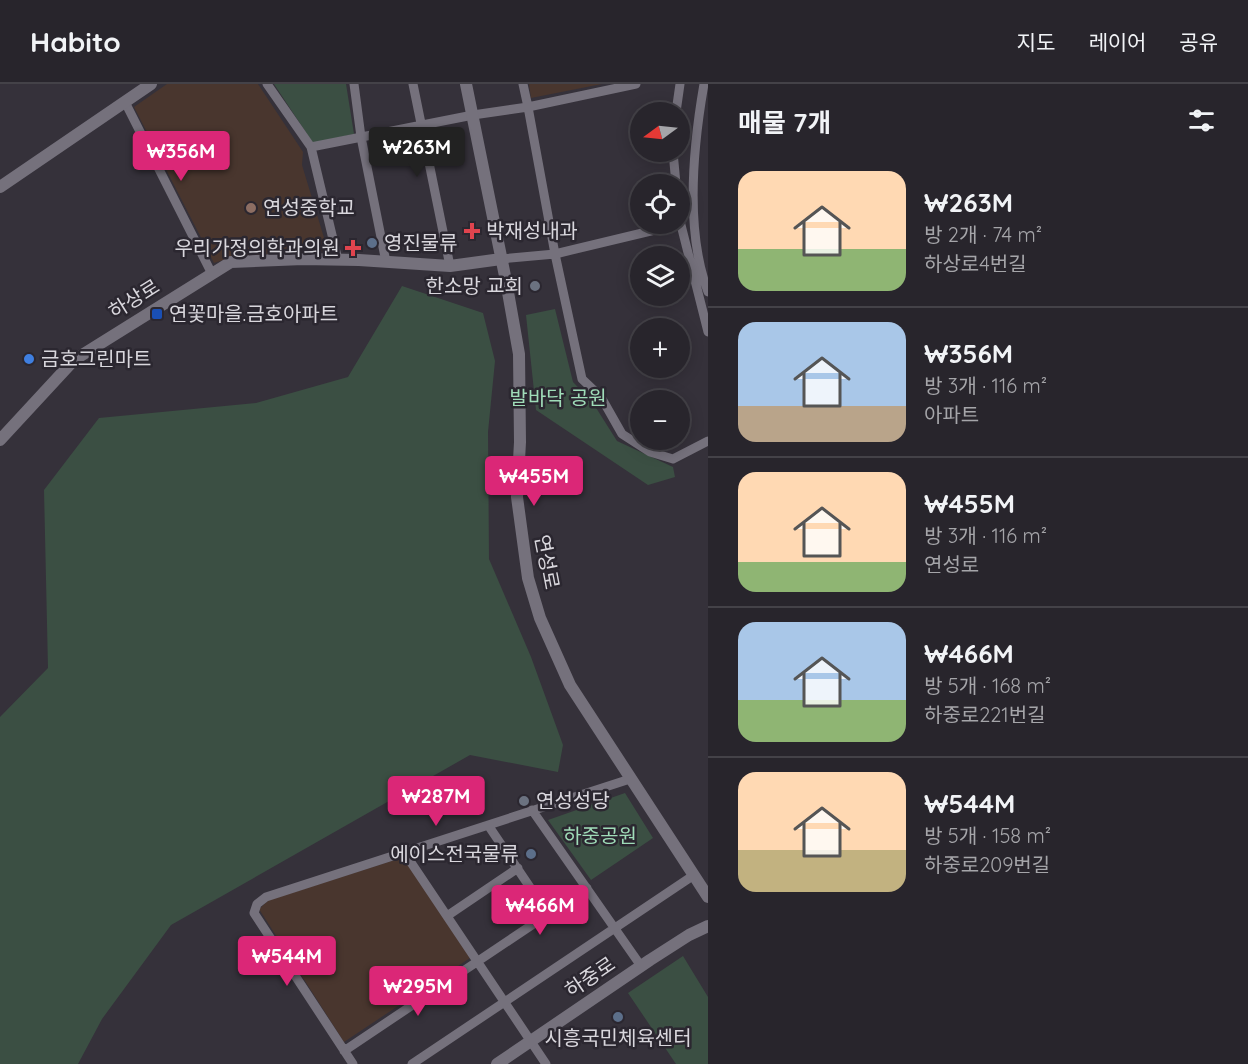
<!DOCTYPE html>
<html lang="ko">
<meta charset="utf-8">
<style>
:root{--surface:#28252c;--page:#343138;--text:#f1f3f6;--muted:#a5a5a9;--line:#444248;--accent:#db2777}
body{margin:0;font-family:Quicksand,"Noto Sans KR",sans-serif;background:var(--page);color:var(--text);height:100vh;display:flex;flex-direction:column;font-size:22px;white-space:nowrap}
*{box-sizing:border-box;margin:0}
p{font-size:20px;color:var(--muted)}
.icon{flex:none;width:33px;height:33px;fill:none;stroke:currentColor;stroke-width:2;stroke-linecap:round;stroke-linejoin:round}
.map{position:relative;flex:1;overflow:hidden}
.side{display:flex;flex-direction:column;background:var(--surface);width:540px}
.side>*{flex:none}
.needle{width:39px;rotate:255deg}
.tools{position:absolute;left:630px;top:18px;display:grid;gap:12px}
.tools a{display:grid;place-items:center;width:60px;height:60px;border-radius:50%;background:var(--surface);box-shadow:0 3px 15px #0003,0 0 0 2px var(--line);font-size:30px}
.price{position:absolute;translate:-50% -51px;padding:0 14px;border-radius:6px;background:var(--accent);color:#fff;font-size:20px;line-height:39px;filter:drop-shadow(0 2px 3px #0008)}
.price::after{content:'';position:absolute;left:50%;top:36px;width:18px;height:14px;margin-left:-9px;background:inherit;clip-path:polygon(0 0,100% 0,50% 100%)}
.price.on{background:#222;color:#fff}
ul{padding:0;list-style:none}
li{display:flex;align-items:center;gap:18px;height:150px;padding:0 30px}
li+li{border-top:2px solid var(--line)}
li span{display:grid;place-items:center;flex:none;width:168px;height:120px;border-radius:18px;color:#555}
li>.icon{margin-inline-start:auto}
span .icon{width:72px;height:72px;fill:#fffc;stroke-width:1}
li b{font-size:26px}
h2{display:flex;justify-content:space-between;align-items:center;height:72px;padding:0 30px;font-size:26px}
header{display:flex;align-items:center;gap:36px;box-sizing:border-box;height:84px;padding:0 30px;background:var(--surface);border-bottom:2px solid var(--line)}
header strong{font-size:28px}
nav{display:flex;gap:33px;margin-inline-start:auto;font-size:21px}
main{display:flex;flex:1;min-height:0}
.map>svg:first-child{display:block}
.education{fill:#49362e}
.green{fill:#3b4f43}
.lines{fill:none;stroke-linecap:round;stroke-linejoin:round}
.minor{stroke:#75717c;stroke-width:9}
.tertiary{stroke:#75717c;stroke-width:12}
.education-dot{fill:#8d6e63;stroke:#2b2730;stroke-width:2}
.health-dot{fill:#e0444e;stroke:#2b2730;stroke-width:2}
.service-dot{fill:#5c6f8a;stroke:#2b2730;stroke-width:2}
.worship-dot{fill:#6b7280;stroke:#2b2730;stroke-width:2}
.transit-dot{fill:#1a4fb4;stroke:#2b2730;stroke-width:2}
.shop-dot{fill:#3f7fe0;stroke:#2b2730;stroke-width:2}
.labels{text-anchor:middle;stroke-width:5;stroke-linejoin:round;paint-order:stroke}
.poi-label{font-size:20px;fill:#d9d7dd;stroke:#2b2730;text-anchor:start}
.street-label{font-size:20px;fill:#d9d7dd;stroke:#2b2730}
.park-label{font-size:20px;fill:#9fdcb8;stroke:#2b2730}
</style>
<header>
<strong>Habito</strong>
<nav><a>지도</a><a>레이어</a><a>공유</a></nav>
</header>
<main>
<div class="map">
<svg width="708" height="980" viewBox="0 0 708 980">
<rect width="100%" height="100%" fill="#35313a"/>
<!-- education -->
<path class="education" d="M167 0H258L303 68 302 81 328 167 236 172 214 179 134 23Z
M529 0H602L531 14Z
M404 773 470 874 344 958 259 825 269 816Z"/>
<!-- green -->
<path class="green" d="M274 0H346L354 50 313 59Z
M402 202 483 229 495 277 488 348 489 475 531 573 563 661 558 688 470 671 171 841 102 935 78 980H0V633L48 584 44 406 99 334 256 319 348 293Z
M555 225 573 298 593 319 617 357 673 383 675 393 648 401 536 326 526 231Z
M625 709 653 754 591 796 548 736Z
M683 872 708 913V980H676L628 909Z"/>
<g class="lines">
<!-- minor -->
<path class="minor" d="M267 0 311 63
M354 0 361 53 386 178
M413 0 450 182
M636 0 528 23 555 170 582 295 601 313 622 350 650 368 673 375 708 357
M704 0C693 63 685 147 708 208
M125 18 212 190
M676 28 680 0
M673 68 676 100
M680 137 708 248
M501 175 555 170 680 140
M338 176 311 63 473 31 528 23 523 0
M532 726 641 882
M488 741 548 830
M404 768 546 980
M447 832 518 784
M344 967 587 804
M353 980 254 829 257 820 266 813 630 695
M412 980 694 791"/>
<!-- tertiary -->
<path class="tertiary" d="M466 0 506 197 519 270 520 358 517 413 528 494 540 534 570 601 708 813
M0 103 151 0
M0 356 74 276 231 178 303 175 359 176 450 182 501 175
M497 980 650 876 689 851 708 842"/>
</g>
<!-- markers -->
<circle class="education-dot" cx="251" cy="124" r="6"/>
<g class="health-dot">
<path d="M469 138h6v6h6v6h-6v6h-6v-6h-6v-6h6z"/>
<path d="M350 155h6v6h6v6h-6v6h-6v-6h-6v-6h6z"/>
</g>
<g class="service-dot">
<circle cx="372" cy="159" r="6"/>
<circle cx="531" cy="770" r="6"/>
<circle cx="618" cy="933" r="6"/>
</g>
<g class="worship-dot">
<circle cx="535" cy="202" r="6"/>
<circle cx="524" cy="717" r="6"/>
</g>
<rect class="transit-dot" x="151" y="224" width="12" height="12" rx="3"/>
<circle class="shop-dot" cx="29" cy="275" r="6"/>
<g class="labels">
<!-- poi labels -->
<g class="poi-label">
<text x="263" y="131">연성중학교</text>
<text x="486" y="154">박재성내과</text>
<text x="384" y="166">영진물류</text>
<text x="340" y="171" text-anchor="end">우리가정의학과의원</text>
<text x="523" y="209" text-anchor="end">한소망 교회</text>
<text x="169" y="237">연꽃마을.금호아파트</text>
<text x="41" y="282">금호그린마트</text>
<text x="536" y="724">연성성당</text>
<text x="519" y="777" text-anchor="end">에이스전국물류</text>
<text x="618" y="961" text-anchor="middle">시흥국민체육센터</text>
</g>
<!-- street labels -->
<g class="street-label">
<text transform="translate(134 215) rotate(-32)" y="7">하상로</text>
<text transform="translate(547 478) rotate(79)" y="7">연성로</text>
<text transform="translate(590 893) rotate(-34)" y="7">하중로</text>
</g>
<!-- park labels -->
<g class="park-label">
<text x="558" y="321">발바닥 공원</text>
<text x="600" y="759">하중공원</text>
</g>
</g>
</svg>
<div class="tools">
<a><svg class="needle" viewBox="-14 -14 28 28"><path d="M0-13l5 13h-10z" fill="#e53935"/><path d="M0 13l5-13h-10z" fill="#a5a5a9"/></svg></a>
<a><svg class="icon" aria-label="locate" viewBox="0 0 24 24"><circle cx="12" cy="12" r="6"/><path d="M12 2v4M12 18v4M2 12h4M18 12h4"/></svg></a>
<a><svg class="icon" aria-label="layers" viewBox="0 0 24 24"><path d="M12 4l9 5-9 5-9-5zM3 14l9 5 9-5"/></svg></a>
<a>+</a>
<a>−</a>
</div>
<b class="price on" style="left:417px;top:94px">₩263M</b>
<b class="price" style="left:181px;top:98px">₩356M</b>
<b class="price" style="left:534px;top:423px">₩455M</b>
<b class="price" style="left:436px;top:743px">₩287M</b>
<b class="price" style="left:540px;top:852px">₩466M</b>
<b class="price" style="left:287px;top:903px">₩544M</b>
<b class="price" style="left:418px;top:933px">₩295M</b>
</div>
<section class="side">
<h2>매물 7개<svg class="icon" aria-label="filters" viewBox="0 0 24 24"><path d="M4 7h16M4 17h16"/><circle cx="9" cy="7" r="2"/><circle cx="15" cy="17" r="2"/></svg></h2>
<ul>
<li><span style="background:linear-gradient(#ffd9b3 65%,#8fb573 0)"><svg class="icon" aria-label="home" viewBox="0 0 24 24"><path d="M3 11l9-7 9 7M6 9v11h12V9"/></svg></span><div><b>₩263M</b><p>방 2개 · 74 m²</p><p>하상로4번길</p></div></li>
<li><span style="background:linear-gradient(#a9c7e8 70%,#b9a48a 0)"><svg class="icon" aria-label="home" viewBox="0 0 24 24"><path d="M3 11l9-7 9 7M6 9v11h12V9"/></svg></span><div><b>₩356M</b><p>방 3개 · 116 m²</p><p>아파트</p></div></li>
<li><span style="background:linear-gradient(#ffd9b3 75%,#8fb573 0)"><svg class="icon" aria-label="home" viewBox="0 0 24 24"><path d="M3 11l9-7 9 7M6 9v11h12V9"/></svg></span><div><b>₩455M</b><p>방 3개 · 116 m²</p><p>연성로</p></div></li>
<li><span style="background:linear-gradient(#a9c7e8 65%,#8fb573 0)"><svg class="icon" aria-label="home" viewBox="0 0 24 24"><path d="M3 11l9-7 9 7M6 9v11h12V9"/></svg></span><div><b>₩466M</b><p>방 5개 · 168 m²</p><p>하중로221번길</p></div></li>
<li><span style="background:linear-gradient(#ffd9b3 65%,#c2b280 0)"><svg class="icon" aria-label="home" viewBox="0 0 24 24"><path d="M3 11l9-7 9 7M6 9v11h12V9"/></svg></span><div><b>₩544M</b><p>방 5개 · 158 m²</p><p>하중로209번길</p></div></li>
</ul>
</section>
</main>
